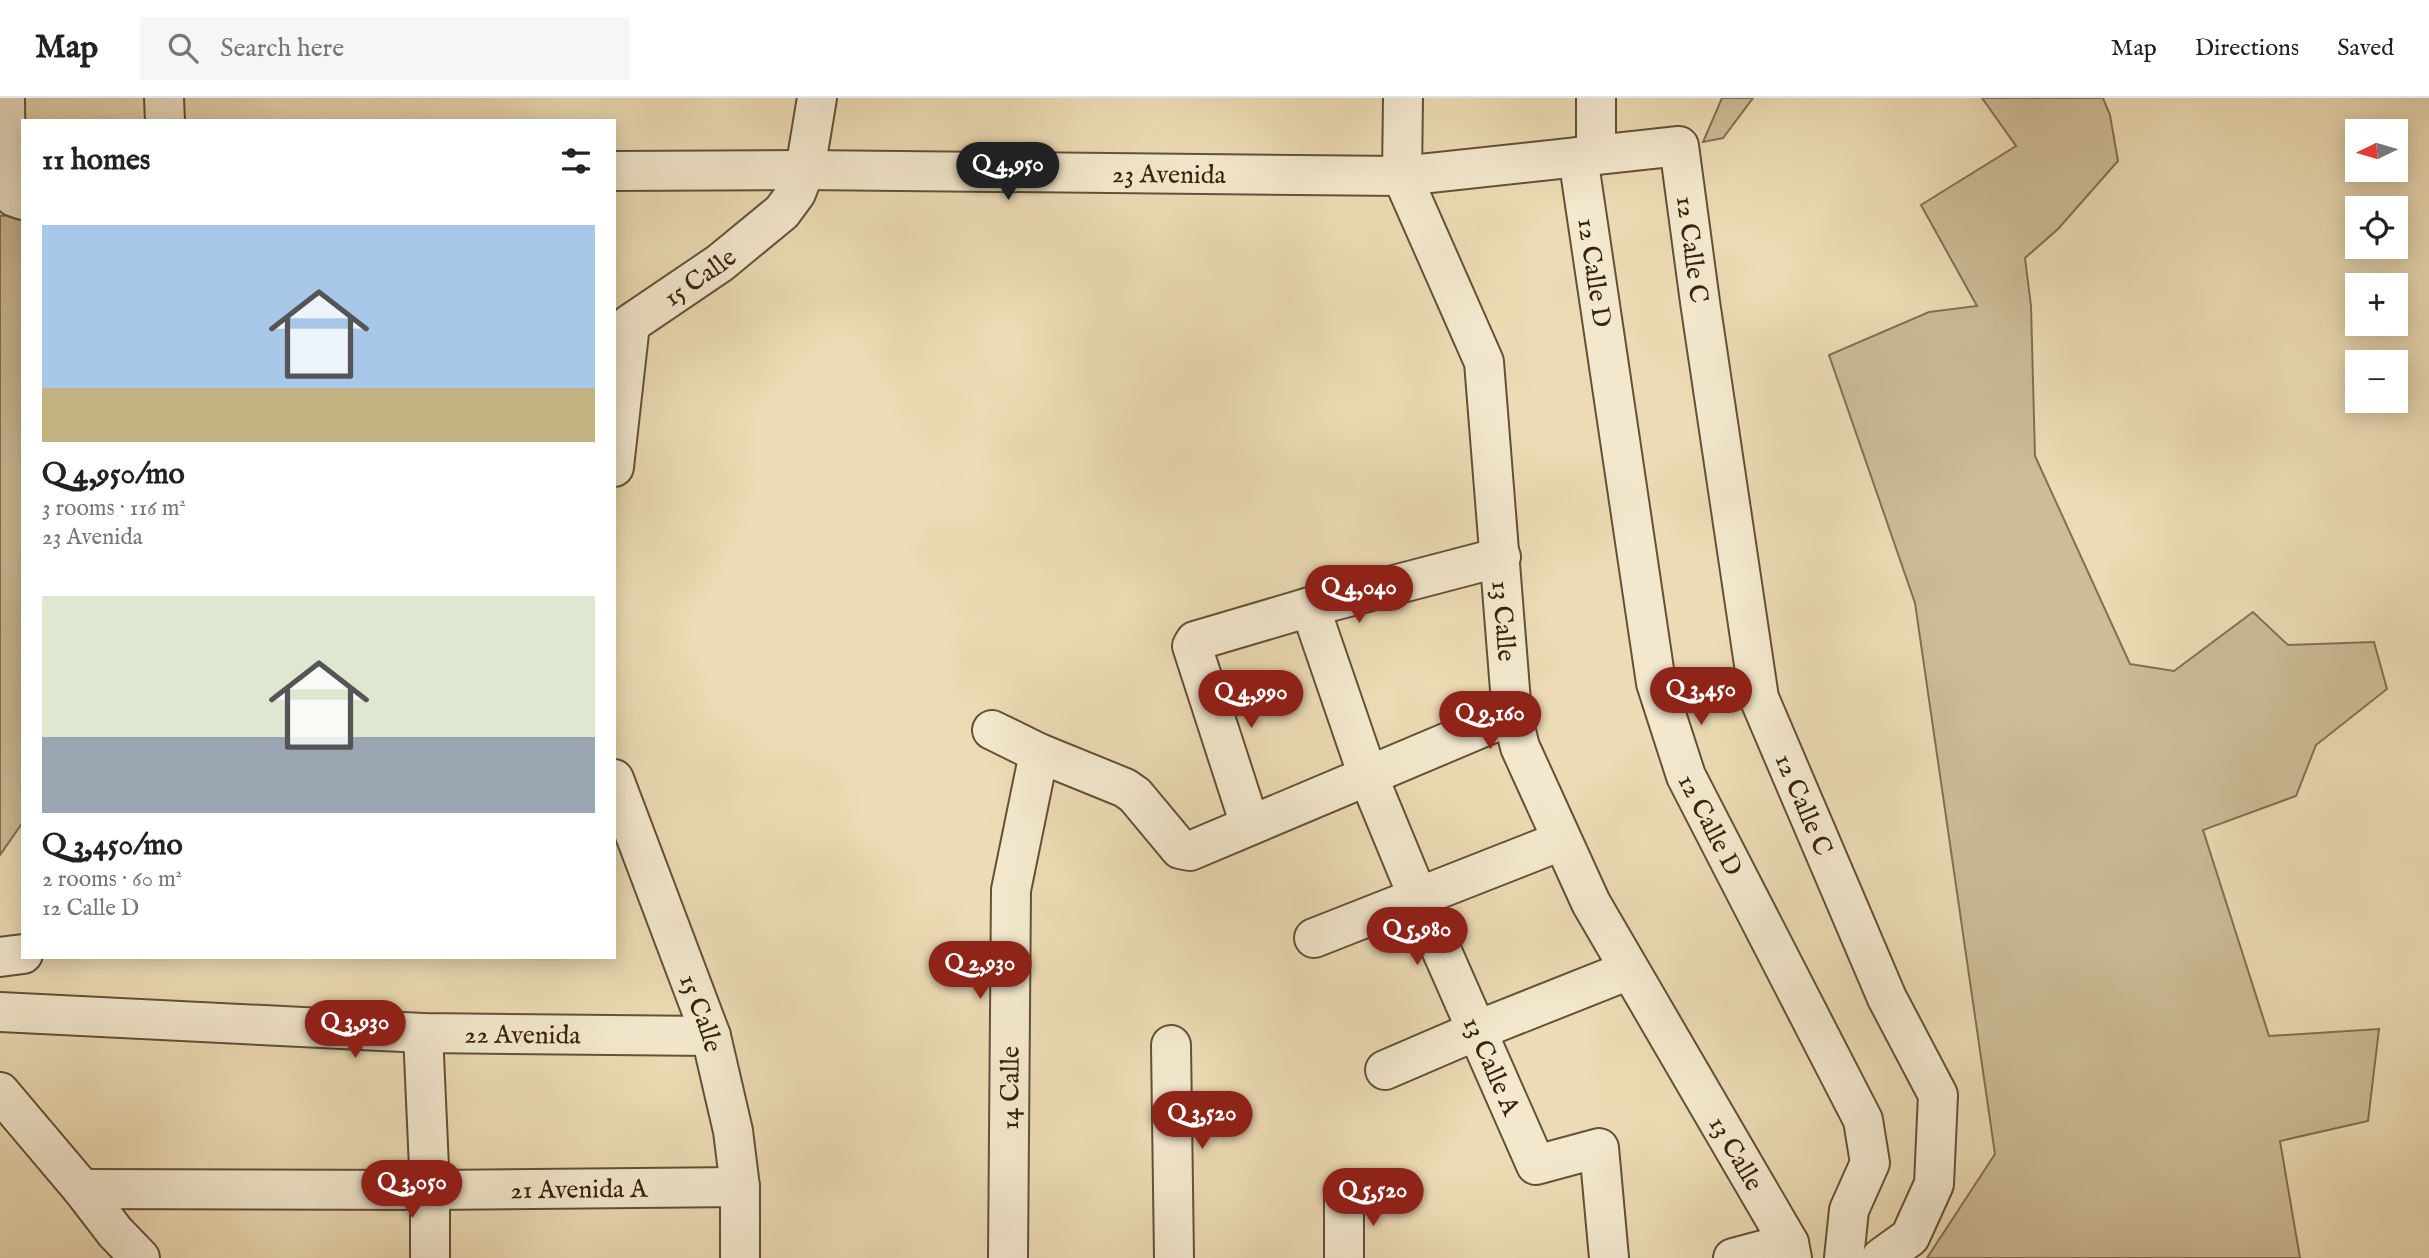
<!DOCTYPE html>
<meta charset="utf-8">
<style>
:root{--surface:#fff;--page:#f6f6f6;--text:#222;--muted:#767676;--line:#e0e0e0;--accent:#8f2418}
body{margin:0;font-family:"IM FELL English",serif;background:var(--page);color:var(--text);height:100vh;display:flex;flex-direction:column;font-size:26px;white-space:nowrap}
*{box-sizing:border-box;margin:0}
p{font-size:23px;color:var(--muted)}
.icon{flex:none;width:38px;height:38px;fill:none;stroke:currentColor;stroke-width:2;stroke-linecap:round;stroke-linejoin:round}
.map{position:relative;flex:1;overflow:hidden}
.side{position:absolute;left:21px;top:21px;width:595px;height:840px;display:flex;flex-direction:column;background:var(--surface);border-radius:0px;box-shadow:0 4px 18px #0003}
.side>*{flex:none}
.needle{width:46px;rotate:265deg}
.tools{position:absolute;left:2345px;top:21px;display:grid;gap:14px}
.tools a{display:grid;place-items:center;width:63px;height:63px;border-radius:0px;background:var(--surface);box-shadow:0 4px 18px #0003;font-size:35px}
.price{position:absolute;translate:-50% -60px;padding:0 16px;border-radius:24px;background:var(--accent);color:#fff;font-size:23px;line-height:46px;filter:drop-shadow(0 2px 4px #0008)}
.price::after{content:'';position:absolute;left:50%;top:42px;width:21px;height:16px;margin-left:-10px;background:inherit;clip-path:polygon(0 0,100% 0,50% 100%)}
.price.active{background:#222;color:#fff}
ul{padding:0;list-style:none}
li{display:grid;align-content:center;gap:14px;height:371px;padding:0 21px}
li span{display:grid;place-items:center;height:217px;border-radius:0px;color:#555}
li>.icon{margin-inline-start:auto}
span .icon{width:126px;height:126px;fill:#fffc;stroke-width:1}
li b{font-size:30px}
h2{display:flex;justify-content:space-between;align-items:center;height:84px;padding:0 21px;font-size:30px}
header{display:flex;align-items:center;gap:42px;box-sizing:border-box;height:98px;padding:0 35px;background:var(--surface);border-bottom:2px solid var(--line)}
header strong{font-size:33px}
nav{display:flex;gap:38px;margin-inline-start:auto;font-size:24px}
.search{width:490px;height:63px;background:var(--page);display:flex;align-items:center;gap:18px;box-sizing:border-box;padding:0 24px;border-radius:0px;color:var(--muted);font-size:26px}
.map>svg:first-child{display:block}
.green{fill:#cdbc97;stroke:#827052;stroke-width:2}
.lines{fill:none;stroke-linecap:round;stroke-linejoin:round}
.minor-casing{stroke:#645136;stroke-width:42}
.minor{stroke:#f3e8ce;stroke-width:38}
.labels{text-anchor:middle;stroke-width:6;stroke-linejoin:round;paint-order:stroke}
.street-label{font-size:26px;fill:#37230c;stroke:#f3e8ce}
</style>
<header>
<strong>Map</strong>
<div class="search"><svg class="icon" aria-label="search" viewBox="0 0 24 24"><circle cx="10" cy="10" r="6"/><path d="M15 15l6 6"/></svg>Search here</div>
<nav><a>Map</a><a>Directions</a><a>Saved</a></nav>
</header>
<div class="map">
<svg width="2429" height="1160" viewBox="0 0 2429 1160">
<rect width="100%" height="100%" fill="#ecdbb4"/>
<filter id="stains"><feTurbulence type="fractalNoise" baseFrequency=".00286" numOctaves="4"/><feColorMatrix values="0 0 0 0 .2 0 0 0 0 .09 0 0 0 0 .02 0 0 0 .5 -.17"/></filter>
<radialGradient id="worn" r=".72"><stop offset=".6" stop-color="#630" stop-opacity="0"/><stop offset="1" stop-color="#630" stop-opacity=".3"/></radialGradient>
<!-- green -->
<path class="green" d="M1722 0H1753L1723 40 1703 44Z
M1982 0H2103L2110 17 2118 63 2058 131 2025 160 2031 208 2035 358 2130 566 2174 573 2253 514 2288 547 2374 544 2387 591 2316 647 2296 698 2203 732 2269 938 2379 931 2368 1023 2280 1043 2300 1160H1927L1995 1056 1915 505 1829 257 1929 214 1977 208 1921 107 2016 48Z
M23 116V724L0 757V118Z"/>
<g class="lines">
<defs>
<g id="minor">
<path d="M5 0 6 84 14 99 23 102"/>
<path d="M164 0 165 23"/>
<path id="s1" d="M1403 0 1402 78 1484 264 1512 617 1520 649 1591 805 1789 1145 1792 1160"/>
<path d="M1596 57V0"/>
<path id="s2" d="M1578 59 1656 585 1686 678 1863 1022 1870 1065 1849 1112 1844 1160"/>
<path id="s3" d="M614 73 805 72 1402 78 1679 48 1700 204 1759 600 1887 900 1938 997 1934 1086 1910 1139 1881 1160"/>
<path id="s4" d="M614 369 630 226 720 165 782 114 796 95 805 72 817 0"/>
<path id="s5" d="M1310 509 1368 678 1418 799 1536 1067 1599 1050 1609 1160"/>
<path d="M992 632 1039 655 1125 690 1135 697 1180 751 1190 753 1512 617"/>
<path id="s6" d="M614 681 711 938 733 1033 740 1089V1160"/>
<path d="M1250 727 1192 548 1195 543 1310 509 1501 459"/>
<path d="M1314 840 1561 743"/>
<path d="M0 859 23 856"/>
<path id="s7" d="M0 914 423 935 711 938"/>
<path d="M423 935 430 1092V1160"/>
<path d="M1171 947 1174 1160"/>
<path d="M1385 972 1478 932 1629 872"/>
<path d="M0 994 82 1091 115 1134 140 1160"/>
<path id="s8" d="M82 1091 430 1092 740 1089"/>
<path d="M1344 1100V1160"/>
<path id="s9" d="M1008 1160 1011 792 1039 655"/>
<path d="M1733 1160 1789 1145"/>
</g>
</defs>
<!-- minor casing -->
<use href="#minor" class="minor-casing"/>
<!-- minor -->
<use href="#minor" class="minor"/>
</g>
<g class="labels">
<!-- street labels -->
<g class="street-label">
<text dy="9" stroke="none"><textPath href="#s3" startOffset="555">23 Avenida</textPath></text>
<text dy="9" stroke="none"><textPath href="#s3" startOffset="1171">12 Calle C</textPath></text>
<text dy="9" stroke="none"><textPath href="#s2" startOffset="117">12 Calle D</textPath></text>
<text dy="9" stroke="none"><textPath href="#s4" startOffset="228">15 Calle</textPath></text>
<text dy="9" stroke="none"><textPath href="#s1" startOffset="541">13 Calle</textPath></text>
<text dy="9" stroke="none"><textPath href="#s3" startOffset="1740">12 Calle C</textPath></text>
<text dy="9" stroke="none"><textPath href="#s2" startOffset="684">12 Calle D</textPath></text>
<text dy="9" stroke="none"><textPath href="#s6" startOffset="250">15 Calle</textPath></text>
<text dy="9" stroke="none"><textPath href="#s7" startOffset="523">22 Avenida</textPath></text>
<text dy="9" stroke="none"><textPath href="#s5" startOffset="494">13 Calle A</textPath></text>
<text dy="9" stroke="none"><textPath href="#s9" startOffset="170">14 Calle</textPath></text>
<text dy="9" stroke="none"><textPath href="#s1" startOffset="1129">13 Calle</textPath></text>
<text dy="9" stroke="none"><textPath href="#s8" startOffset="497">21 Avenida A</textPath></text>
</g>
</g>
<rect width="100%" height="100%" filter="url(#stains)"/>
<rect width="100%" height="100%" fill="url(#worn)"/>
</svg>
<div class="tools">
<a><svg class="needle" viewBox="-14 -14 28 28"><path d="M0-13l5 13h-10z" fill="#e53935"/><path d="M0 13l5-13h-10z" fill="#767676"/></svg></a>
<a><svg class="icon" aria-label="locate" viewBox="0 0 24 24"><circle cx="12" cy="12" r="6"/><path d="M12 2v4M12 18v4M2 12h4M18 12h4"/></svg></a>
<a>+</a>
<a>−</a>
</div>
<b class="price active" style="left:1008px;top:104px">Q 4,950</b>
<b class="price" style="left:1359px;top:527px">Q 4,040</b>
<b class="price" style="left:1701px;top:629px">Q 3,450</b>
<b class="price" style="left:1251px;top:632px">Q 4,990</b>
<b class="price" style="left:1490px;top:653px">Q 9,160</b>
<b class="price" style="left:1417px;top:869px">Q 5,980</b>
<b class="price" style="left:980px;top:903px">Q 2,930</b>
<b class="price" style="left:355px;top:962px">Q 3,930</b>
<b class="price" style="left:1202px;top:1053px">Q 3,520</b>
<b class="price" style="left:412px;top:1122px">Q 3,050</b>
<b class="price" style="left:1373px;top:1130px">Q 5,520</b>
<section class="side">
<h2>11 homes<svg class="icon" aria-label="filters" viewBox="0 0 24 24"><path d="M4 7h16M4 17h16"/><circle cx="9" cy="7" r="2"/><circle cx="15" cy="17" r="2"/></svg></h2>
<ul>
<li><span style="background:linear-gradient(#a9c7e8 75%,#c2b280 0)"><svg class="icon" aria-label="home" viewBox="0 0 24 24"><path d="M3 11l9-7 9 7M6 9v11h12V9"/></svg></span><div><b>Q 4,950/mo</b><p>3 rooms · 116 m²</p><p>23 Avenida</p></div></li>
<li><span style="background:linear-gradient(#dfe7d0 65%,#9aa5b1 0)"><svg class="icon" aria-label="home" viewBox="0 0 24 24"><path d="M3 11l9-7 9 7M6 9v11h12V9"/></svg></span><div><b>Q 3,450/mo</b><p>2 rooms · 60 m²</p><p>12 Calle D</p></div></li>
</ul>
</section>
</div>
